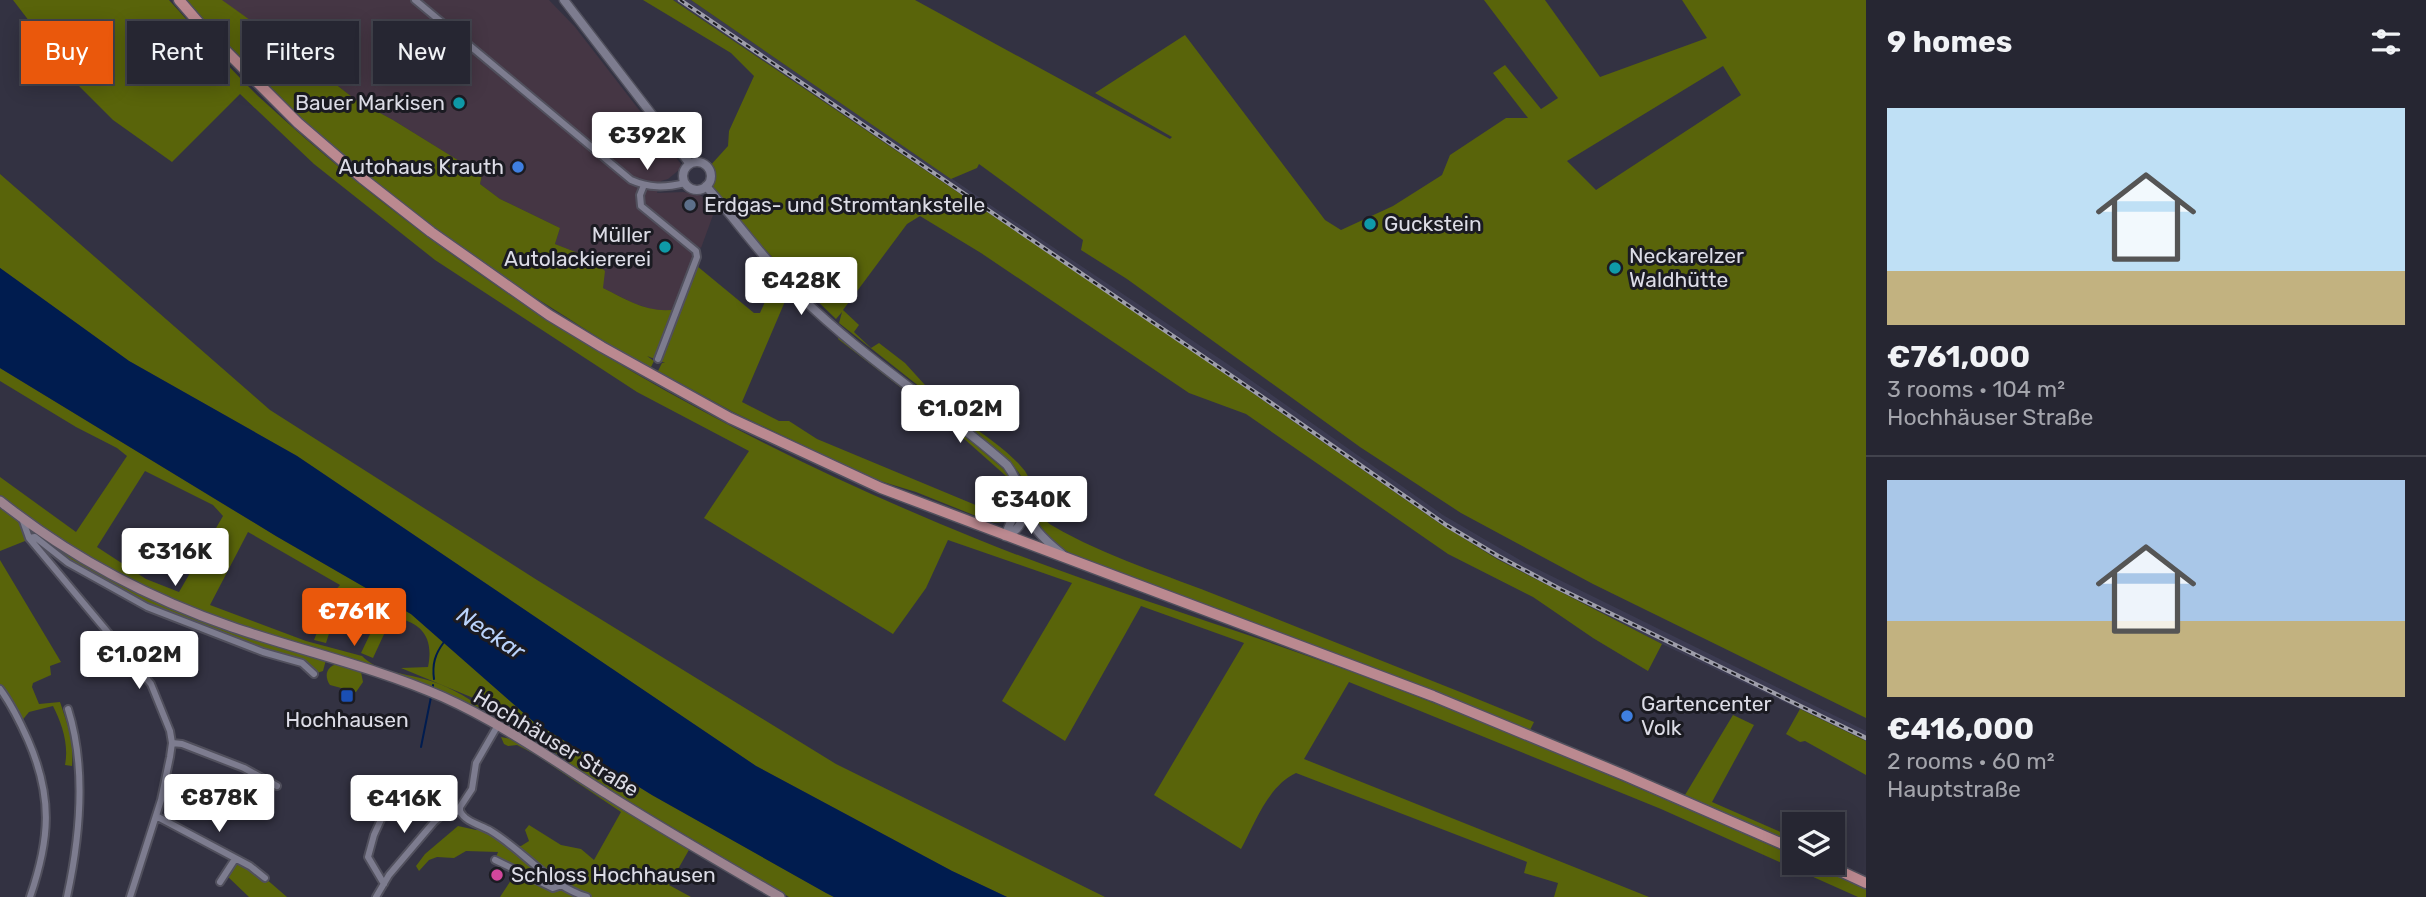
<!DOCTYPE html>
<meta charset="utf-8">
<style>
:root{--surface:#262632;--page:#2e2e3a;--text:#f1f3f6;--muted:#a4a5ac;--line:#42434d;--accent:#ea580c}
body{margin:0;font-family:Rubik,sans-serif;background:var(--page);color:var(--text);height:100vh;display:flex;flex-direction:column;font-size:26px;white-space:nowrap}
*{box-sizing:border-box;margin:0}
p{font-size:23px;color:var(--muted)}
.icon{flex:none;width:38px;height:38px;fill:none;stroke:currentColor;stroke-width:2;stroke-linecap:round;stroke-linejoin:round}
.map{position:relative;flex:1;overflow:hidden}
.side{display:flex;flex-direction:column;background:var(--surface);width:560px}
.side>*{flex:none}
.banner{position:absolute;left:21px;top:21px;width:665px;height:63px;display:flex;gap:14px}
.fabs{position:absolute;left:1782px;top:812px;display:grid;gap:14px}
.fabs a{display:grid;place-items:center;width:63px;height:63px;border-radius:0px;background:var(--surface);box-shadow:0 4px 18px #0003,0 0 0 2px var(--line);font-size:35px}
.price{position:absolute;translate:-50% -60px;padding:0 16px;border-radius:7px;background:#fff;color:#222;font-size:23px;line-height:46px;filter:drop-shadow(0 2px 4px #0008)}
.price::after{content:'';position:absolute;left:50%;top:42px;width:21px;height:16px;margin-left:-10px;background:inherit;clip-path:polygon(0 0,100% 0,50% 100%)}
.price.selected{background:var(--accent);color:#fff}
ul{padding:0;list-style:none}
li{display:grid;align-content:center;gap:14px;height:371px;padding:0 21px}
li+li{border-top:2px solid var(--line)}
li span{display:grid;place-items:center;height:217px;border-radius:0px;color:#555}
li>.icon{margin-inline-start:auto}
span .icon{width:126px;height:126px;fill:#fffc;stroke-width:1}
li b{font-size:30px}
h2{display:flex;justify-content:space-between;align-items:center;height:84px;padding:0 21px;font-size:30px}
.tag{padding:0 24px;border-radius:0px;background:var(--surface);box-shadow:0 4px 18px #0003,0 0 0 2px var(--line);font-size:24px;line-height:63px}
.tag.selected{background:var(--accent);color:#fff}
main{display:flex;flex:1;min-height:0}
.map>svg:first-child{display:block}
.commercial{fill:#453644}
.built{fill:#3c3b51}
.green{fill:#59640a;fill-rule:evenodd}
.water{fill:#001c4f}
.lines{fill:none;stroke-linecap:round;stroke-linejoin:round}
.stream{stroke:#001c4f;stroke-width:2}
.minor-casing{stroke:#51505d;stroke-width:10}
.tertiary-casing{stroke:#51505d;stroke-width:11}
.secondary-casing{stroke:#51505d;stroke-width:12}
.primary-casing{stroke:#51505d;stroke-width:13}
.minor{stroke:#7d7c8f;stroke-width:6}
.tertiary{stroke:#7d7c8f;stroke-width:8}
.secondary{stroke:#9c838f;stroke-width:9}
.primary{stroke:#bb8990;stroke-width:10}
.rail-casing{stroke:#9e9eaa;stroke-width:4.5}
.rail{stroke:#1b1b22;stroke-width:2;stroke-dasharray:5;stroke-linecap:butt}
.culture-dot{fill:#0f9aa8;stroke:#1b1b22;stroke-width:2.5}
.shop-dot{fill:#3f7fe0;stroke:#1b1b22;stroke-width:2.5}
.service-dot{fill:#5c6f8a;stroke:#1b1b22;stroke-width:2.5}
.transit-dot{fill:#1a4fb4;stroke:#1b1b22;stroke-width:2.5}
.hotel-dot{fill:#d1479c;stroke:#1b1b22;stroke-width:2.5}
.labels{text-anchor:middle;stroke-width:6;stroke-linejoin:round;paint-order:stroke}
.poi-label{font-size:21px;fill:#dcdce6;stroke:#1b1b22;text-anchor:start}
.street-label{font-size:21px;fill:#dcdce6;stroke:#1b1b22}
.water-label{font-size:23px;font-style:italic;fill:#bad3fb;stroke:#1b1b22}
</style>
<main>
<div class="map">
<svg width="1866" height="897" viewBox="0 0 1866 897">
<rect width="100%" height="100%" fill="#333242"/>
<!-- commercial -->
<path class="commercial" d="M202 0H549L575 27 681 164 679 170 668 179 661 181 657 193 683 192 700 195 716 207 701 248 697 246 673 312 663 313 633 303 603 288 591 258 555 244 560 228 500 199 480 184 482 175 393 120 356 100 281 42 225 3Z"/>
<!-- built -->
<path class="built" d="M673 0H691L1002 213 1232 367 1443 515 1525 563 1866 731V741L1662 644 1497 559 1378 482 1168 334Z"/>
<!-- green -->
<path class="green" d="M13 0H169C198 32 227 66 258 96 470 292 710 431 977 539 1100 589 1229 626 1355 673 1503 728 1649 792 1794 856V863C1819 863 1843 878 1866 889V897H1858L1661 809 1349 682 1304 759 1649 897H1554L1558 883 1524 873 1527 862 1296 773C1268 786 1255 823 1241 849L1154 795 1244 643 1141 606 1065 741 1002 701 1072 583 948 540 926 588 893 634 704 518 749 451 637 392 435 260 314 164 240 94 172 162 113 120 79 86Z
M187 0H222L281 42 356 100 393 120 482 175 480 184 500 199 560 228 555 244 591 258 605 271 603 288C627 300 651 315 678 309L697 266 754 313H760L776 277 789 292 742 402 779 421H789L817 439 978 506 1000 511C1013 501 1014 489 1006 476L944 421 838 339 839 336 945 419 1007 472C1016 488 1020 528 991 522L916 492 880 481 826 456 733 412 658 371 662 363H665L647 356 654 361 650 369C618 351 587 330 555 310 424 228 286 120 187 0Z
M643 0H673L1168 334 1439 523 1497 559 1662 644 1648 671 1593 638 1533 597 1448 554 1246 414 1189 393 981 253 920 216 907 224 843 310 859 325 854 332 871 348 879 343 905 363 944 406 839 323 842 312 836 319 774 259 706 186 711 176 709 167 728 146 729 131 754 76 731 53Z
M691 0H915L1170 139 1172 137 1095 93 1185 35 1325 220 1341 230 1393 206 1442 175 1450 155 1506 118H1528L1493 73 1505 65 1541 109 1558 98 1484 0H1545L1600 77 1707 38 1682 0H1866V718L1593 584 1461 513 1360 447 1127 279 1081 250 1083 240 979 164 977 168 951 179ZM1723 66 1741 95 1596 190 1567 161Z
M0 174 270 410 537 580 836 764 1105 897H1007L952 871 756 766 297 456 129 361 0 268Z
M0 368 276 536 411 614 534 722 652 795 834 897H789L570 766 568 761 498 716 483 702 401 668 428 667C434 637 422 622 392 617L373 658 361 653 382 609 366 596H346L334 618 326 643 314 640 332 594 340 585 248 532 210 605 306 641 362 656C377 672 404 673 424 679 444 684 466 696 483 709L436 690 327 656 323 671 314 674 302 663 197 628 98 581 35 537 0 551V477L76 532 127 456 117 448 76 427 0 381ZM145 471 213 505 223 516 179 592 146 579 97 547Z
M950 412C971 425 1010 451 1025 471 1036 487 1034 516 1053 526 1106 557 1167 575 1224 598 1327 639 1431 680 1534 722L1530 730 1436 692 1072 554C1055 545 1034 534 1030 513 1028 501 1028 488 1021 476 1005 451 973 433 950 415Z
M0 560 61 662 50 666 51 675 33 683 32 687 39 704 60 702C68 726 74 740 72 766L65 765C69 744 62 724 53 706L29 712 20 723 0 689Z
M337 664 361 672 363 682 356 692 330 685C324 676 326 667 337 664Z
M1800 709 1866 741V775L1805 741 1800 742 1786 734Z
M1733 715 1754 725 1712 802 1794 838V843L1685 795Z
M501 737 516 740 690 848 669 885 691 897H500L517 871 495 860 498 852 466 851 454 858 437 857 429 860 419 871 416 866 425 854 458 826 476 830 487 829 511 845 521 846 529 841 525 830 529 825 561 845 581 849 594 860 621 812 536 755 517 745 508 746 504 744Z
M235 859 265 878 287 897H249L225 874Z"/>
<!-- water -->
<path class="water" d="M0 268 129 361 297 456 756 766 952 871 1007 897H834L826 893 652 795 534 722 411 614 276 536 0 368Z"/>
<g class="lines">
<!-- stream -->
<path class="stream" d="M434 679C432 664 435 654 444 642
M433 687V685
M421 747 431 697"/>
<defs>
<path id="minor" d="M415 0 631 180C649 188 665 188 685 183
M644 185 640 195 641 206 696 251 697 257 658 359
M23 521 29 538 151 684 170 731 172 743 170 757 161 800 130 897
M29 538 35 537 68 563 147 607 263 652 302 663 314 674
M0 689C12 705 20 722 28 740 53 797 50 839 30 897
M172 743 182 744 244 768 277 786
M460 811C465 822 481 825 491 831 524 851 550 886 587 897
M460 811V807L472 789 476 763 498 725
M156 816 250 866 265 878
M495 860 553 888 562 885
M220 882 235 859
M384 884 368 857 374 835 388 804
M67 897C80 837 87 769 68 709
M376 897 389 875 434 822 442 815 460 811"/>
<path id="tertiary" d="M564 0 690 164
M683 176a14 14 0 1 1 28 0a14 14 0 1 1-28 0Z
M706 186C738 223 766 262 800 296 863 358 940 406 1007 465 1016 477 1018 487 1022 501 1031 527 1041 537 1062 554
M1005 536 1021 497
M1005 536C1018 531 1022 524 1025 510"/>
<path id="secondary" d="M0 501C69 556 148 598 232 627 302 651 375 667 443 697 501 723 553 760 607 794 664 830 722 863 780 897"/>
<path id="primary" d="M179 0 205 30 298 123 362 178 431 232 549 315 602 347 730 418 881 488 1433 696 1624 775 1794 849
M1823 863 1866 883"/>
</defs>
<!-- minor casing -->
<use href="#minor" class="minor-casing"/>
<!-- tertiary casing -->
<use href="#tertiary" class="tertiary-casing"/>
<!-- secondary casing -->
<use href="#secondary" class="secondary-casing"/>
<!-- primary casing -->
<use href="#primary" class="primary-casing"/>
<!-- minor -->
<use href="#minor" class="minor"/>
<!-- tertiary -->
<use href="#tertiary" class="tertiary"/>
<!-- secondary -->
<use href="#secondary" class="secondary"/>
<!-- primary -->
<use href="#primary" class="primary"/>
<defs>
<path id="rail" d="M680 0 1258 394 1446 525 1498 556 1558 588 1866 738"/>
</defs>
<!-- rail casing -->
<use href="#rail" class="rail-casing"/>
<!-- rail -->
<use href="#rail" class="rail"/>
</g>
<!-- markers -->
<g class="culture-dot">
<circle cx="459" cy="103" r="7"/>
<circle cx="1370" cy="224" r="7"/>
<circle cx="665" cy="247" r="7"/>
<circle cx="1615" cy="268" r="7"/>
</g>
<g class="shop-dot">
<circle cx="518" cy="167" r="7"/>
<circle cx="1627" cy="716" r="7"/>
</g>
<circle class="service-dot" cx="690" cy="205" r="7"/>
<rect class="transit-dot" x="340" y="689" width="14" height="14" rx="3.5"/>
<circle class="hotel-dot" cx="497" cy="875" r="7"/>
<g class="labels">
<!-- poi labels -->
<g class="poi-label">
<text x="445" y="110" text-anchor="end">Bauer Markisen</text>
<text x="504" y="174" text-anchor="end">Autohaus Krauth</text>
<text x="704" y="212">Erdgas- und Stromtankstelle</text>
<text x="1384" y="231">Guckstein</text>
<text x="651" y="242" text-anchor="end">Müller<tspan x="651" dy="24">Autolackiererei</tspan></text>
<text x="1629" y="263">Neckarelzer<tspan x="1629" dy="24">Waldhütte</tspan></text>
<text x="1641" y="711">Gartencenter<tspan x="1641" dy="24">Volk</tspan></text>
<text x="347" y="727" text-anchor="middle">Hochhausen</text>
<text x="511" y="882">Schloss Hochhausen</text>
</g>
<!-- street labels -->
<g class="street-label">
<text transform="translate(556 743) rotate(31)" y="7">Hochhäuser Straße</text>
</g>
<!-- water labels -->
<g class="water-label">
<text transform="translate(491 633) rotate(33)" y="8">Neckar</text>
</g>
</g>
</svg>
<div class="fabs">
<a><svg class="icon" aria-label="layers" viewBox="0 0 24 24"><path d="M12 4l9 5-9 5-9-5zM3 14l9 5 9-5"/></svg></a>
</div>
<b class="price" style="left:647px;top:172px">€392K</b>
<b class="price" style="left:801px;top:317px">€428K</b>
<b class="price" style="left:960px;top:445px">€1.02M</b>
<b class="price" style="left:1031px;top:536px">€340K</b>
<b class="price" style="left:175px;top:588px">€316K</b>
<b class="price selected" style="left:354px;top:648px">€761K</b>
<b class="price" style="left:139px;top:691px">€1.02M</b>
<b class="price" style="left:219px;top:834px">€878K</b>
<b class="price" style="left:404px;top:835px">€416K</b>
<div class="banner">
<a class="tag selected">Buy</a>
<a class="tag">Rent</a>
<a class="tag">Filters</a>
<a class="tag">New</a>
</div>
</div>
<section class="side">
<h2>9 homes<svg class="icon" aria-label="filters" viewBox="0 0 24 24"><path d="M4 7h16M4 17h16"/><circle cx="9" cy="7" r="2"/><circle cx="15" cy="17" r="2"/></svg></h2>
<ul>
<li><span style="background:linear-gradient(#bfe0f5 75%,#c2b280 0)"><svg class="icon" aria-label="home" viewBox="0 0 24 24"><path d="M3 11l9-7 9 7M6 9v11h12V9"/></svg></span><div><b>€761,000</b><p>3 rooms · 104 m²</p><p>Hochhäuser Straße</p></div></li>
<li><span style="background:linear-gradient(#a9c7e8 65%,#c2b280 0)"><svg class="icon" aria-label="home" viewBox="0 0 24 24"><path d="M3 11l9-7 9 7M6 9v11h12V9"/></svg></span><div><b>€416,000</b><p>2 rooms · 60 m²</p><p>Hauptstraße</p></div></li>
</ul>
</section>
</main>
